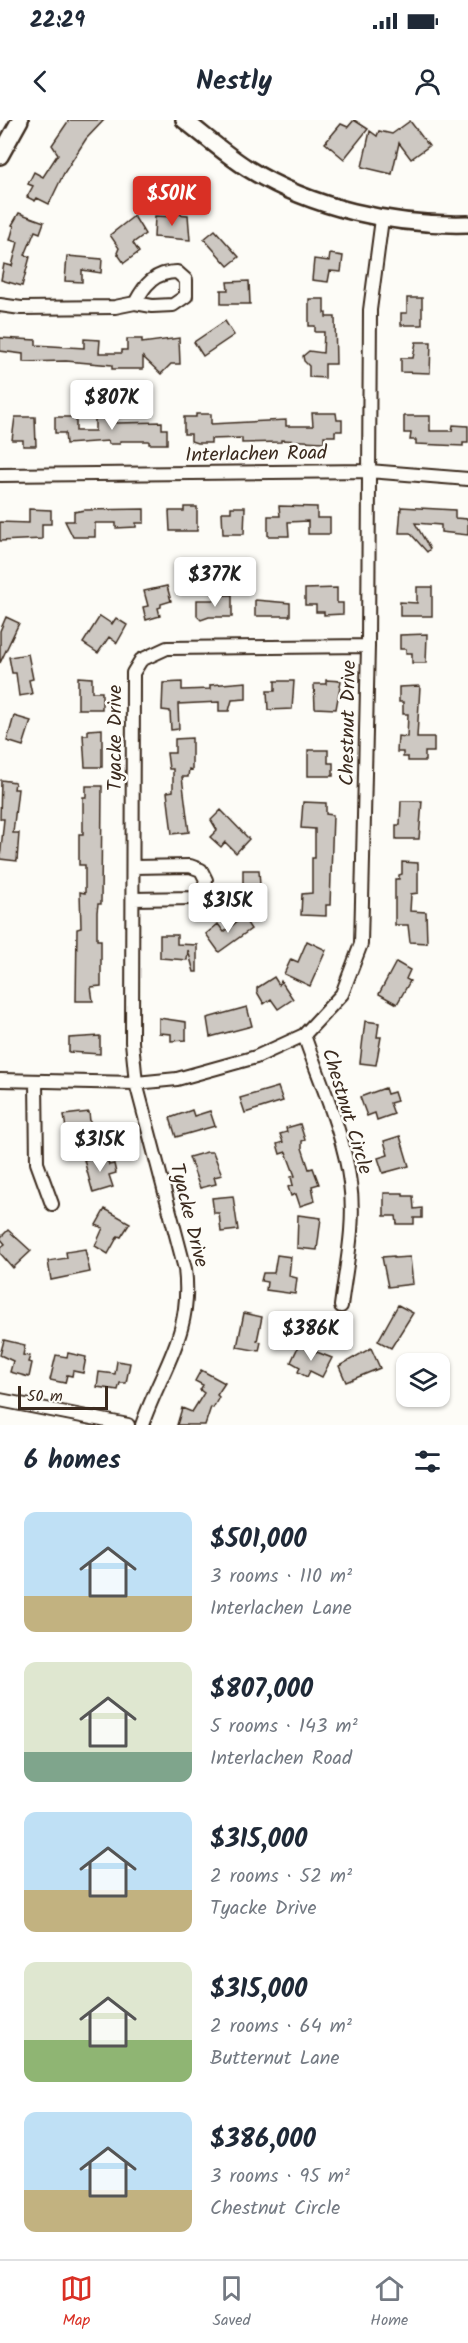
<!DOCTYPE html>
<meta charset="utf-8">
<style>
:root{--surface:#fff;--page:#f6f6f7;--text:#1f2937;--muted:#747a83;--line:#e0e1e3;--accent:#d93025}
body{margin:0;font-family:Kalam,sans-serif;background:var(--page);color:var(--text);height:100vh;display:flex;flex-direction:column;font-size:22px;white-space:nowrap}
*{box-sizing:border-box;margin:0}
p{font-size:20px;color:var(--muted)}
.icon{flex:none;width:33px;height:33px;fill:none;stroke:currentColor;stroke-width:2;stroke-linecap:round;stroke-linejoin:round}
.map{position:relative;height:1305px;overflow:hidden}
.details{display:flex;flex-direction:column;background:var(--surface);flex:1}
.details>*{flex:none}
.tools{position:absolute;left:396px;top:1233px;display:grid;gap:12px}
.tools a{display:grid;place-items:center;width:54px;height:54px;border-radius:12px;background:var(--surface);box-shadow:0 2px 4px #0004;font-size:30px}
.scale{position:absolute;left:18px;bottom:15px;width:90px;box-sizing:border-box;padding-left:6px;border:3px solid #3b2a1e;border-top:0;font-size:16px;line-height:21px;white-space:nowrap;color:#3b2a1e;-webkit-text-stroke:4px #fdfcf7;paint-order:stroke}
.price{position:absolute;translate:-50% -51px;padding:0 14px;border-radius:6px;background:#fff;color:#222;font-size:20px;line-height:39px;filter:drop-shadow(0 2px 3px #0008)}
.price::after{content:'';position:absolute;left:50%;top:36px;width:18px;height:14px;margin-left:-9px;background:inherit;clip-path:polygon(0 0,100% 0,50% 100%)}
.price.current{background:var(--accent);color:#fff}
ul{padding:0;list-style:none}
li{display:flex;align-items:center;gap:18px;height:150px;padding:0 24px}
li span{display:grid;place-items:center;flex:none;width:168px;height:120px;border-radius:12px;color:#555}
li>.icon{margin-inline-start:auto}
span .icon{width:72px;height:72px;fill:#fffc;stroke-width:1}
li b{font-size:26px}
h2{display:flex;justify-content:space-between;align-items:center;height:72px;padding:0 24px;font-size:26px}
.status{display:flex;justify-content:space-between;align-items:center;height:42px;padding:0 30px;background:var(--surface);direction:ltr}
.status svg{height:16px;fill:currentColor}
header{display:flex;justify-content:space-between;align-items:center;height:78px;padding:0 24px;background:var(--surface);font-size:27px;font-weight:700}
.tabs{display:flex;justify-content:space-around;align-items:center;height:84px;border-top:2px solid var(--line);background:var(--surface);font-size:16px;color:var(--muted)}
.tabs a{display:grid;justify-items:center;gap:3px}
.tabs .current{color:var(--accent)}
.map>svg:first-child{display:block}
.building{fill:#cdc8c2;stroke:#3b2a1e;stroke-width:1.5}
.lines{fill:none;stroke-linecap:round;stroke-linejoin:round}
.minor-casing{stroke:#3b2a1e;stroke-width:16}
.tertiary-casing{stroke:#3b2a1e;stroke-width:20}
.minor{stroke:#fdfcf7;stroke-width:12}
.tertiary{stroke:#fdfcf7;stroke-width:15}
.labels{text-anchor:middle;stroke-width:5;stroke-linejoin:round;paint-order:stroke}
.street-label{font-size:20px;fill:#3b2a1e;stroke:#fdfcf7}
</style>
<div class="status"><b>22:29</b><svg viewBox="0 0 49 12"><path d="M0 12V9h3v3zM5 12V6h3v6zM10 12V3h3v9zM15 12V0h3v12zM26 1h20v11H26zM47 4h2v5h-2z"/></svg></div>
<header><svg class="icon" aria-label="back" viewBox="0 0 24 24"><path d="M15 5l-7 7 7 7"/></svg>Nestly<svg class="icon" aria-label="person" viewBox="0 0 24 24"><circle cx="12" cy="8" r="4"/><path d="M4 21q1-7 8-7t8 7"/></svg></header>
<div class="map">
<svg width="468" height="1305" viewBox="0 0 468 1305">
<rect width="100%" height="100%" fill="#fdfcf7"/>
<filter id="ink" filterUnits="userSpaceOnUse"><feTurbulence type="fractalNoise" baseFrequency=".0167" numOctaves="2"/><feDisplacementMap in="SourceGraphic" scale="12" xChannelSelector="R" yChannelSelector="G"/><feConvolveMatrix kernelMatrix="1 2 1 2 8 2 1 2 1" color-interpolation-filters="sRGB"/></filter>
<g filter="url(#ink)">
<!-- building -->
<path class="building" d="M69 0H104L86 19 64 53 49 84 37 78 35 81 27 77 33 66 28 64 34 52 43 57 58 34 52 25Z
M354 0 368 9 344 39 325 23 341 4 348 7Z
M410 1 429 26 411 39 399 23 392 54 362 47 370 11 377 16 379 11 392 14Z
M19 93 44 102 40 113 35 111 25 135 30 137 22 166 1 160 4 144 12 146 18 122 10 120 14 106 12 105Z
M175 94 188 95 190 120 154 117 155 96 175 97Z
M134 96 145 114 133 123 139 132 124 143 117 133 119 128 110 115Z
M215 110 239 137 228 146 204 119Z
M330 134 343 136 341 152 330 151 328 162 312 160 314 139 329 141Z
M67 136 102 139 101 153 82 150V162L65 161Z
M249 161 250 184H221V170H228L227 162Z
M407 178H422V205H401V193H407Z
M309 179H324V193H326V197H335L336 244H325V258L309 257V246L304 241 303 236 309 231 323 233 324 212H315V206H309Z
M225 201 234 215 203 236 194 222Z
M0 218 36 220V225L84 228V219L100 220 99 233H122V230H127V219H142V223L179 218 180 244H171L161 254 143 237V249H112V245L66 241 23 242V234L0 231Z
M416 222H431L430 253 401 252V238H413Z
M312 293H336L337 300H342V311H335V316H324V322L281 320V322L242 323V318L211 319V323H197L191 321V314H184V297H196V294H211V304L286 300V306H313Z
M95 296H111L116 298V303L162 302V309H167V324H149V321H120V324H109L108 321 66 324 65 313H55V297H76V311H95Z
M404 296H430V311H452L453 305 468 306V323H463V326L416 324V320H410L411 313H404Z
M15 297H35L36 326H23V320H12Z
M279 386 317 387V398H330V414H308V401L288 402 289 416H268V396H280Z
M184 387H197V411H170L169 391H184Z
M231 387H245L244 414H223L222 392H231Z
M401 387 455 390V398L468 399V415L441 412V405L415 403 430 429 427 432 410 413H399Z
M29 389 51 390V404H42V419L0 421V402L29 403Z
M144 389V403H136V407L116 408V403H95V417H73L65 401H74V392L85 390Z
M167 466 171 481 161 484V487L158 488 160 496 146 500 143 487 148 486 144 471Z
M417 467H432V496H400V482L417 483Z
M337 468V483H343V494L324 495V492H316V485H305V469Z
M217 475H232V497H209L201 500 197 496V480H217Z
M255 480 290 483V496H255Z
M100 496 112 504 116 498 127 505 117 523 109 517 98 533 83 523Z
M6 497 19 503 0 543V511Z
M427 514 426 543H412V533H406V529H400V515Z
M28 534 33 559 29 560 32 574 19 576 16 553H12L9 537Z
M78 557 92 558V572H102V589H78Z
M326 560 341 561 336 589 315 588 314 564H326Z
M275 561H294L292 589 268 590 267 571H275Z
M182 562V570L210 569V565L246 562V579L232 580 229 591H219V582L178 584 179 609 171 610 170 591 162 590 163 563Z
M420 566 417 617H434V632H425V641H408V637H403V632H397L398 616 407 617 408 594H403V582H399V567Z
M14 596 31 601 23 626 7 621Z
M102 609V647H85L83 615H88V610Z
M192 618V650L189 649 188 657H182L189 712 172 714 167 672 173 671V649H169L167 633H175V619Z
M308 630H328V643H333V656H308Z
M1 660 15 662 14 669H18L13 713H19L17 741 0 739 4 699H0Z
M86 666H102L101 784H98L97 792V820H101V866L91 867 93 881H76L77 809 81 808 80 772 85 773V745H79V714H83V677H86Z
M401 681H422L419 719H396V705H400Z
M303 682 326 683V694L333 695 330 785H326V796L301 795 302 774 312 773V738H315V709L301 708Z
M221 690 249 719 236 733 225 722 221 727 210 717 217 710 211 700Z
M402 742 418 743V773L411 774 410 791 426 792 427 823 410 822 408 805H395V759H399V755L402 754Z
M243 750H259L261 782H240L239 765H243Z
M243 797 251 809 219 832 206 814 218 804 224 812Z
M160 815H177V824L197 825V852H194L188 830 187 840 160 838Z
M307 821 326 830 310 866 284 854 291 839 298 842Z
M396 842 410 850 406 859 410 861 397 884 379 874Z
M274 857 279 865 281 861 293 879 278 889 271 879 264 884 257 872V868Z
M247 887 252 906 210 917 207 898Z
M159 898 186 902V920L171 921V914L159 913Z
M365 901 379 903 377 917H381L376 945 360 943Z
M100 916V934L69 932V918Z
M278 967 283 981 245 993 240 978Z
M385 968 387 974 394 972 397 981 390 983 394 994 377 1000 375 993 367 996 360 977Z
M192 990 194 996 210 991 215 1006 176 1017 170 998Z
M89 992 92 1021 76 1023 74 1008 66 1009 64 995Z
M300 1004 305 1020 302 1021V1028L309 1049 313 1048 319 1064 312 1066 315 1081 300 1086 296 1074 291 1076 288 1067 293 1065 291 1057 295 1056 286 1032 280 1034 277 1024 283 1022 280 1014 287 1012 286 1008Z
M400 1016 409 1046 383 1053 378 1038 388 1035 384 1021Z
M207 1032H213L222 1055 214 1057 216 1064 200 1068 189 1037Z
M105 1034 109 1045 114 1044 116 1053 109 1055 113 1067 93 1073 84 1040Z
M384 1073H403V1076H413L414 1089 422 1088V1098H414V1104H397L396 1096H384Z
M233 1076 238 1110 221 1112 219 1093H214L212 1078Z
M105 1089 130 1103 121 1117 118 1116 108 1134 95 1126 103 1108 96 1105Z
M298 1095 321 1098 317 1130 297 1128Z
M8 1110 31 1131 13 1148 0 1133V1128L5 1124 0 1118Z
M85 1129 90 1152 51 1160 48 1141 67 1138 66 1132Z
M277 1135 291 1137 289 1156 297 1158 295 1174 266 1170 267 1162 261 1161 263 1153H274Z
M394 1136V1138L410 1137 413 1164 388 1167 382 1137Z
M398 1185 413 1193 391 1228 378 1221Z
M244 1193 262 1197 257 1221 261 1222 259 1231 237 1227Z
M4 1220 25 1225 23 1235 30 1236 28 1242 32 1243 29 1257 10 1252 13 1241 0 1235Z
M299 1225 332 1238 322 1257 310 1251 307 1257 298 1252 300 1247 291 1242Z
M371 1228 380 1248 346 1262 339 1246Z
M68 1233 86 1237 83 1253 73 1251 72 1256 67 1255 65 1263 50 1260 56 1235 67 1237Z
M117 1241 130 1243 126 1263H120L118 1270 97 1267 99 1252 115 1254Z
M201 1250 225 1263 217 1275 219 1277 213 1288 211 1287 205 1305H177L182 1288 192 1292 204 1273 200 1270 203 1265 195 1261Z"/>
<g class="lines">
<defs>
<path id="minor" d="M0 185 21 188 115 187 135 183 152 186 173 185 186 176V160L177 152C155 152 145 164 135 183
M0 355 369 351 468 359
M133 779 194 778 203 771 206 760 201 750 190 746 134 747
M304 915C320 962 344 1013 350 1063 356 1104 346 1146 341 1186
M0 960 136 963 177 959 256 937 304 915 342 874 361 824 368 526 370 190 382 99
M36 961 37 1043 52 1084
M0 1280 128 1305
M142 1305C162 1247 193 1214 185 1149L136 963 132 922 133 553 141 540 167 528 368 526"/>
<path id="tertiary" d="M184 0C205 16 225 34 247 48 311 88 393 106 468 104
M0 36 20 0"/>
</defs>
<!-- minor casing -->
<use href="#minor" class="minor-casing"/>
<!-- tertiary casing -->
<use href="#tertiary" class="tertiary-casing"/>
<!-- minor -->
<use href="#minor" class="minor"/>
<!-- tertiary -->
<use href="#tertiary" class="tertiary"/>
</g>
</g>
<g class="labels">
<!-- street labels -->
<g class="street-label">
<text transform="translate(256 333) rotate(-1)" y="7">Interlachen Road</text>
<text transform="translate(347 603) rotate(-89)" y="7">Chestnut Drive</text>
<text transform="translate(114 618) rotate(-90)" y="7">Tyacke Drive</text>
<text transform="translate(348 991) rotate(73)" y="7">Chestnut Circle</text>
<text transform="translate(190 1095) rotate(76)" y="7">Tyacke Drive</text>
</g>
</g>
</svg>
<div class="tools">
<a><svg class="icon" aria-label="layers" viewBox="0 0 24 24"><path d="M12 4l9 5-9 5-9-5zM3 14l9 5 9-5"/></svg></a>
</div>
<div class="scale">50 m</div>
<b class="price current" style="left:172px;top:107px">$501K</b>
<b class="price" style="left:112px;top:311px">$807K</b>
<b class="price" style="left:215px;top:488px">$377K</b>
<b class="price" style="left:228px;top:814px">$315K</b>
<b class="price" style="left:100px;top:1053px">$315K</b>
<b class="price" style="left:311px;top:1242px">$386K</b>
</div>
<section class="details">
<h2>6 homes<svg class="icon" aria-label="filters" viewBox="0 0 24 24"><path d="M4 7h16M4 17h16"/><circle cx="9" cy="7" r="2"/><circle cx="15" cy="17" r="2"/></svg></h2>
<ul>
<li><span style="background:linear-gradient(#bfe0f5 70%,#c2b280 0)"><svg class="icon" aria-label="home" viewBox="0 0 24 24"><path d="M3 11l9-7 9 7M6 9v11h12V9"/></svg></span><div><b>$501,000</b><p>3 rooms · 110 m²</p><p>Interlachen Lane</p></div></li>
<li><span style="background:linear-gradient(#dfe7d0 75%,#7fa58c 0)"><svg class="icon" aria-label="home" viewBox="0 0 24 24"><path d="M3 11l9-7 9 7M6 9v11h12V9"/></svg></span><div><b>$807,000</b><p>5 rooms · 143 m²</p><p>Interlachen Road</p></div></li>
<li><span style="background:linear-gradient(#bfe0f5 65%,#c2b280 0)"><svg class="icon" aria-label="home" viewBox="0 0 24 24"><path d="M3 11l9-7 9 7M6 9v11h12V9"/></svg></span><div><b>$315,000</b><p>2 rooms · 52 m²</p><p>Tyacke Drive</p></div></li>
<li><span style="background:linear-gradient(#dfe7d0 65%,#8fb573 0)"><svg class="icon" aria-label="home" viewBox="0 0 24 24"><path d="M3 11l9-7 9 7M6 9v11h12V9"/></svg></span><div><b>$315,000</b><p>2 rooms · 64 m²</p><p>Butternut Lane</p></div></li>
<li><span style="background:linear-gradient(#bfe0f5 65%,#c2b280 0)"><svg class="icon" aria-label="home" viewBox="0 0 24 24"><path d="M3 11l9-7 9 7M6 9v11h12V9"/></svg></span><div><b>$386,000</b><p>3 rooms · 95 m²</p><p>Chestnut Circle</p></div></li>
</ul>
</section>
<nav class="tabs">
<a class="current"><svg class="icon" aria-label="map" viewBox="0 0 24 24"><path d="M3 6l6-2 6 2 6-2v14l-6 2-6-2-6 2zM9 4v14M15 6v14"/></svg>Map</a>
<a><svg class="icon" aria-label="saved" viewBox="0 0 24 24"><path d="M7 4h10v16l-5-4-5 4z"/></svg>Saved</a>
<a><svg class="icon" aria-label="home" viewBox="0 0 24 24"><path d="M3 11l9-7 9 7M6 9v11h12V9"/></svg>Home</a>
</nav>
